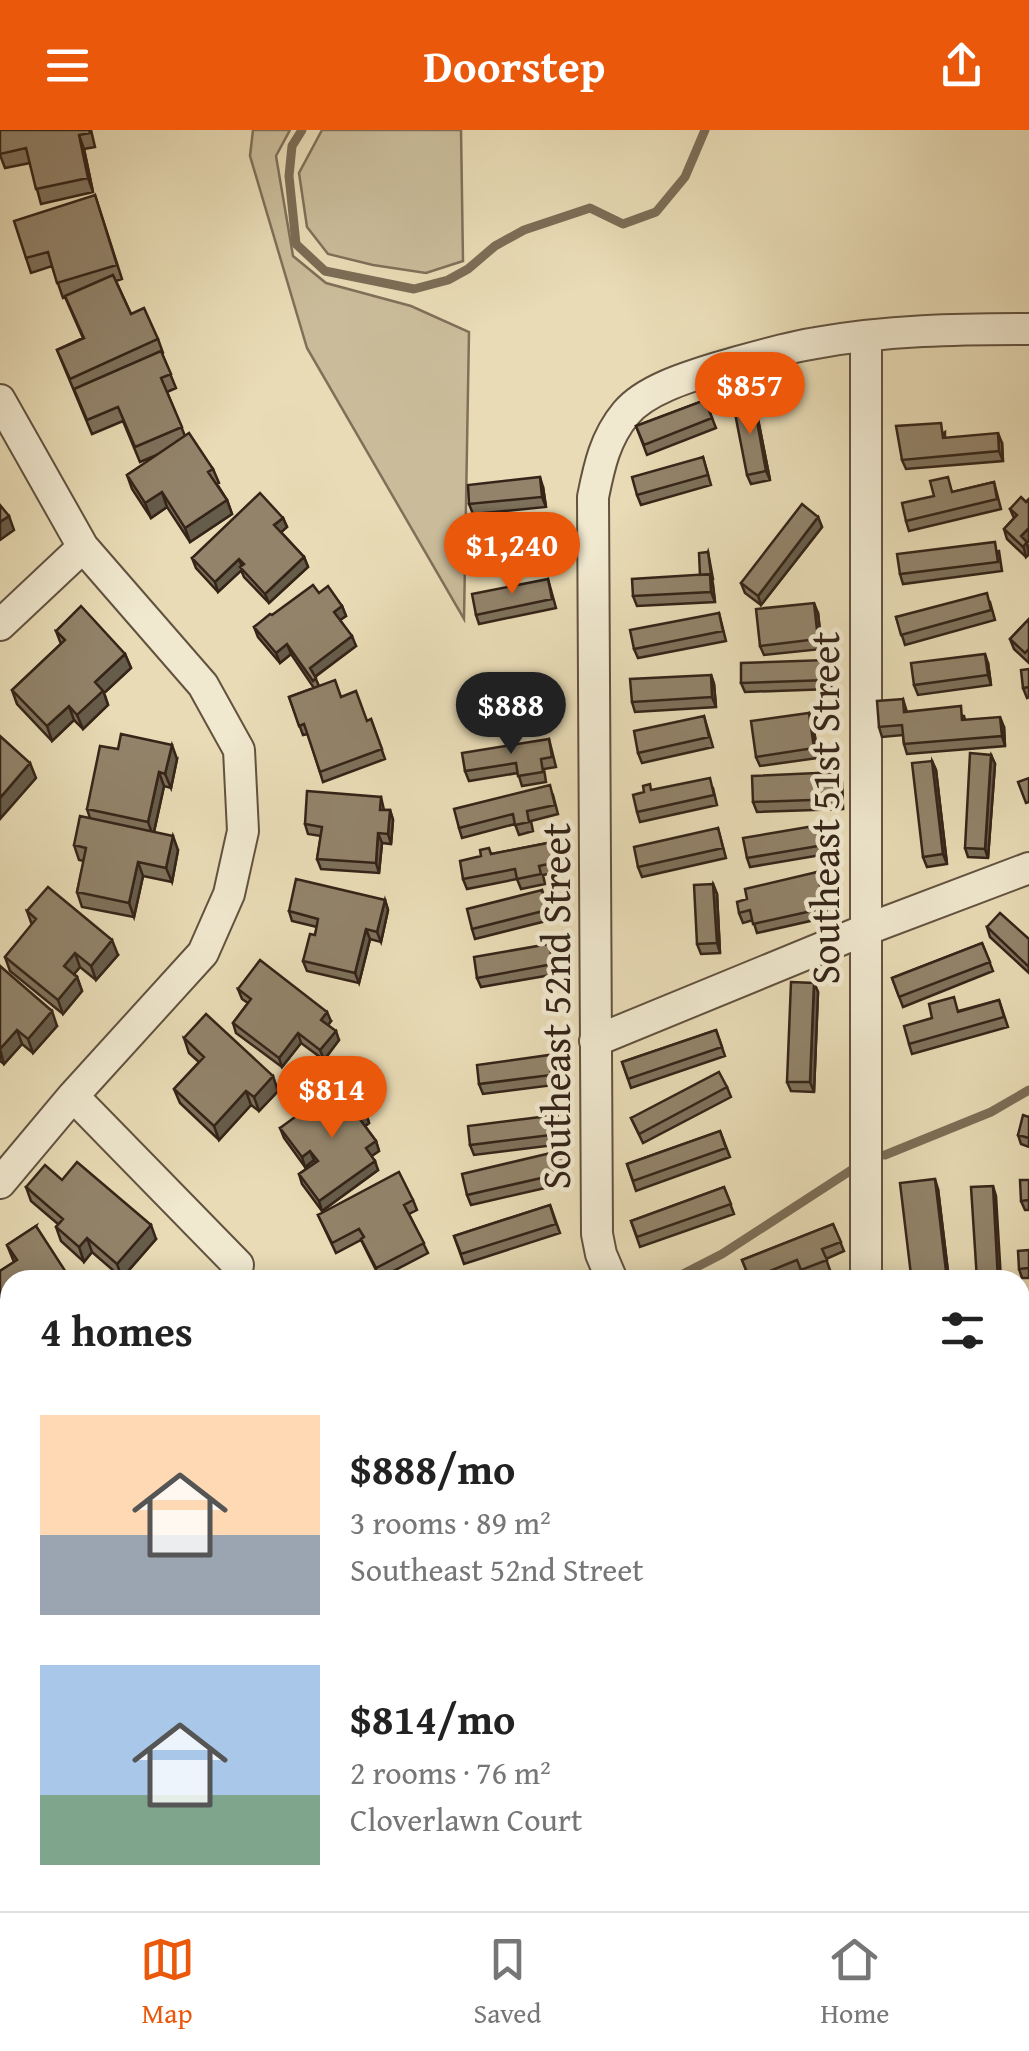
<!DOCTYPE html>
<meta charset="utf-8">
<style>
:root{--surface:#fff;--page:#f6f6f6;--text:#222;--muted:#767676;--line:#e0e0e0;--accent:#ea580c}
body{margin:0;font-family:"Gentium Book Plus",serif;background:var(--page);color:var(--text);height:100vh;display:flex;flex-direction:column;font-size:38px;white-space:nowrap}
*{box-sizing:border-box;margin:0}
p{font-size:32px;color:var(--muted)}
.icon{flex:none;width:55px;height:55px;fill:none;stroke:currentColor;stroke-width:2;stroke-linecap:round;stroke-linejoin:round}
.map{position:relative;flex:1;overflow:hidden}
.drawer{position:absolute;left:0px;top:1140px;width:1030px;height:642px;display:flex;flex-direction:column;background:var(--surface);border-radius:30px 30px 0 0;box-shadow:0 5px 25px #0003}
.drawer>*{flex:none}
.price{position:absolute;translate:-50% -85px;padding:0 22px;border-radius:35px;background:var(--accent);color:#fff;font-size:32px;line-height:65px;filter:drop-shadow(0 2px 5px #0008)}
.price::after{content:'';position:absolute;left:50%;top:60px;width:30px;height:22px;margin-left:-15px;background:inherit;clip-path:polygon(0 0,100% 0,50% 100%)}
.price.selected{background:#222;color:#fff}
ul{padding:0;list-style:none}
li{display:flex;align-items:center;gap:30px;height:250px;padding:0 40px}
li span{display:grid;place-items:center;flex:none;width:280px;height:200px;border-radius:0px;color:#555}
li>.icon{margin-inline-start:auto}
span .icon{width:120px;height:120px;fill:#fffc;stroke-width:1}
li b{font-size:42px}
h2{display:flex;justify-content:space-between;align-items:center;height:120px;padding:0 40px;font-size:42px}
header{display:flex;justify-content:space-between;align-items:center;height:130px;padding:0 40px;background:var(--accent);color:#fff;font-size:45px;font-weight:600}
.dock{display:flex;justify-content:space-around;align-items:center;height:140px;border-top:2px solid var(--line);background:var(--surface);font-size:28px;color:var(--muted)}
.dock a{display:grid;justify-items:center;gap:5px}
.dock .selected{color:var(--accent)}
.map>svg:first-child{display:block}
.green{fill:#cabc9a;stroke:#807059;stroke-width:2.5}
.lines{fill:none;stroke-linecap:round;stroke-linejoin:round}
.stream{stroke:#7c6d56;stroke-width:9}
.street-casing{stroke:#62523f;stroke-width:34}
.street{stroke:#f0e8cf;stroke-width:30}
.wall{fill:#7e715b;stroke:#352418;stroke-width:2.5}
.shaded-wall{fill:#665c4a;stroke:#352418;stroke-width:2.5}
.building{fill:#92836a;stroke:#352418;stroke-width:2.5}
.labels{text-anchor:middle;stroke-width:9;stroke-linejoin:round;paint-order:stroke}
.street-label{font-size:40px;fill:#352418;stroke:#f0e8cf}
</style>
<header><svg class="icon" aria-label="menu" viewBox="0 0 24 24"><path d="M4 6h16M4 12h16M4 18h16"/></svg>Doorstep<svg class="icon" aria-label="share" viewBox="0 0 24 24"><path d="M12 15V3M7 8l5-5 5 5M5 13v7h14v-7"/></svg></header>
<div class="map">
<svg width="1029" height="1781" viewBox="0 0 1029 1781">
<rect width="100%" height="100%" fill="#e8dbb5"/>
<filter id="stains"><feTurbulence type="fractalNoise" baseFrequency=".002" numOctaves="4"/><feColorMatrix values="0 0 0 0 .2 0 0 0 0 .09 0 0 0 0 .02 0 0 0 .5 -.17"/></filter>
<radialGradient id="worn" r=".72"><stop offset=".6" stop-color="#630" stop-opacity="0"/><stop offset="1" stop-color="#630" stop-opacity=".3"/></radialGradient>
<!-- green -->
<path class="green" d="M253 0H290L276 26 293 126 326 153 411 176 469 202 464 489 307 218 250 26Z
M322 0H461L463 131 426 143 373 135 328 124 307 97 299 43Z"/>
<g class="lines">
<!-- stream -->
<path class="stream" d="M302 0 292 16 289 46 296 114 325 141 414 159 448 150 468 139 495 116 524 100 590 78 623 94 656 82 685 47 705 0
M885 1025 991 982 1029 960
M663 1150 681 1145 722 1124 853 1039
M0 1712 10 1714"/>
<defs>
<path id="street" d="M0 270 83 417 203 555 239 620 243 701 229 764 203 823 73 966 0 1053
M0 495 83 417
M595 911 865 800 1029 738
M73 966 238 1135
M612 1150 601 1124 597 1104 593 367C599 337 605 308 626 283 646 259 691 246 720 237 752 228 784 218 816 213 887 200 958 199 1029 199
M866 1150V206
M1020 1198H1029"/>
</defs>
<!-- street casing -->
<use href="#street" class="street-casing"/>
<!-- street -->
<use href="#street" class="street"/>
</g>
<!-- wall -->
<path class="wall" d="M0 0H91L95 17 84 19 93 62 41 74 30 33 5 38 0 25Z
M95 65 122 149 116 151 131 184 158 209 163 223 162 224 176 258 167 262 185 306 213 339 219 353 217 354 227 370 232 384 190 412 167 377 151 388 132 359 127 345 159 324 140 332 123 291 92 304 57 220 83 208 65 167 63 168 52 136 31 143 26 128Z
M705 270 716 298 647 325 636 296Z
M756 279 770 350 751 354 747 345Z
M945 302V308L1002 313 1003 331 906 339 902 330Z
M703 327 711 355 641 375 637 365Z
M994 352 1001 379 909 401 906 391 953 362Z
M543 357 546 377 473 384 469 374Z
M1029 369V411L1027 413 1029 424 1026 427 1007 409 1004 399 1014 388 1010 379 1026 372Z
M818 387 822 397 761 475 745 463 741 453Z
M283 388 287 397 281 402 304 427 308 437 269 473 244 447 241 440 218 462 196 438 192 428Z
M563 401 567 420 475 439 471 429Z
M999 421 1002 441 903 454 900 444Z
M708 422 713 449H712L715 472 637 476 633 466 700 445Z
M548 449 556 478 479 494 476 485Z
M319 463 342 476 346 486 340 490 356 516 315 547 319 556 341 567 367 591 371 589 385 629 323 652 308 604 303 605 289 567 314 558 291 524 280 533 258 507 254 497 272 485Z
M990 472 995 490 905 515 896 487Z
M719 483 726 511 638 528 634 519Z
M818 483 822 519 764 525 760 516Z
M1029 489V533L1014 519 1010 509Z
M56 501 125 524 131 538 104 563 108 575 83 599 74 590 52 611 17 574 12 560 61 514Z
M988 533 991 555 918 565 914 555Z
M831 539V559L745 562 741 553Z
M1029 539V567L1027 568 1023 558Z
M711 545 714 554 716 577 635 582 632 572Z
M550 550 559 579 484 599 481 590Z
M903 569 907 582 964 586 965 590 1004 597 1005 616 907 624 904 614 903 605 882 607 879 597Z
M809 583 813 593 818 628 760 636 756 627Z
M704 586 713 617 642 633 638 623Z
M549 609 556 637 544 639 546 652 522 656 518 643 469 651 465 641Z
M991 625 995 634 988 728 968 727 965 718Z
M177 629 171 658 164 656 154 702 178 720 172 752 143 746 134 787 82 777 77 762 84 731 79 730 74 715 90 688 87 679Z
M932 631 936 640 947 734 927 737 923 727Z
M838 642 842 652 843 679 757 682 753 672Z
M713 658 717 675 640 692 637 682 644 662Z
M553 665 558 684 531 691 533 701 519 705 515 694 462 708 459 698Z
M381 667 384 680H390L393 690 391 714 382 713 379 743 321 739 317 729 321 706 308 704 305 694Z
M820 695 827 724 750 737 747 728Z
M718 698 726 728 642 747 638 737Z
M563 710 570 740 543 745 545 754 521 759 517 749 467 759 463 749 492 724Z
M817 742 828 787 757 803 753 790 743 793 739 783 747 769Z
M713 754 717 764 720 823 701 824 697 814Z
M542 760 550 790 475 809 472 799Z
M385 770 388 780 381 812 370 809 359 853 307 841 303 831 315 805 317 797 292 791 289 781Z
M27 781 118 825 96 850 80 837 74 844 77 847 82 861 63 884 10 841 5 827 32 795Z
M987 797 1029 809V843L990 807Z
M982 813 993 841 903 877 892 848Z
M553 823 557 844 481 857 477 848Z
M0 836 57 896 33 923 22 914 4 934 0 931Z
M814 853 818 862 814 962 791 961 787 952Z
M238 859 331 891 328 895 339 910 324 930 301 913 282 937 236 903 233 893 248 873 242 869Z
M999 870 1008 897 912 924 909 914 932 888Z
M716 900 725 926 631 958 622 932Z
M184 908 278 961 259 981 251 975 219 1010 180 973 174 959 199 932 189 923Z
M552 935 554 955 483 964 479 954Z
M727 957 731 967 643 1013 631 988Z
M366 983 369 993 365 996 376 1011 379 1021 371 1026 378 1040 322 1081 302 1054 299 1044 315 1033 314 1030 305 1037 284 1008 280 998Z
M557 985 560 995 563 1014 474 1025 470 1015Z
M1029 987V1017L1021 1014 1018 1005Z
M720 1001 730 1027 636 1061 627 1034Z
M562 1031 567 1053 471 1075 467 1065Z
M62 1050 156 1109 122 1148 92 1122 84 1132 61 1111 56 1097 58 1094 31 1071 26 1057Z
M1029 1050V1080H1025L1021 1071Z
M724 1057 734 1084 640 1117 631 1091Z
M938 1059 949 1150H913L911 1145Z
M413 1070 417 1080 409 1084 428 1123 380 1148 361 1110 336 1123 318 1085Z
M550 1075 560 1103 464 1134 454 1106Z
M833 1094 844 1121 826 1129 830 1140 805 1150 801 1140 775 1150H750L742 1130Z
M36 1096 10 1150V1198L0 1183V1141L14 1132 7 1115Z
M1029 1120V1148H1022L1019 1139Z
M1029 1228V1294L1027 1295 1020 1276Z"/>
<!-- shaded-wall -->
<path class="shaded-wall" d="M79 5 84 19 93 62 88 48Z
M753 269 756 279 770 350 766 341Z
M998 303 1002 313 1003 331 999 321Z
M540 347 543 357 546 377 542 367Z
M162 362 167 377 151 388 145 373Z
M227 370 232 384 190 412 185 398Z
M9 386 14 400 0 410V392Z
M818 387 822 397 761 475 758 466Z
M283 388 287 397 278 405 274 395Z
M1029 398V411L1027 413 1029 424 1026 427 1021 406Z
M304 427 308 437 269 473 265 464Z
M239 429 243 439 218 462 215 452Z
M710 444 713 454 715 472 711 462Z
M814 473 818 483 822 519 818 509Z
M342 476 346 486 337 492 334 482Z
M352 506 356 516 313 548 310 538Z
M287 514 291 524 280 533 276 523Z
M125 524 131 538 104 563 108 575 83 599 77 585 95 552Z
M985 524 988 533 991 555 988 545Z
M827 530 831 539V559L828 550Z
M711 545 714 554 716 577 712 567Z
M69 576 74 590 52 611 47 596Z
M809 583 813 593 818 628 814 618Z
M1000 587 1004 597 1005 616 1002 606Z
M172 615 177 629 171 658 165 644Z
M991 625 995 634 988 728 985 719Z
M932 631 936 640 947 734 943 724Z
M30 633 36 648 0 689V668Z
M159 642 164 656 153 706 148 692Z
M838 642 842 652 843 679 839 669Z
M390 680 393 690 391 714 388 704Z
M378 703 382 713 379 743 376 733Z
M173 706 178 720 172 752 166 738Z
M138 732 143 746 134 787 129 773Z
M713 754 717 764 720 823 717 813Z
M385 770 388 780 381 812 377 802Z
M366 799 370 809 359 853 355 843Z
M112 810 118 825 96 850 91 836Z
M75 823 80 837 69 850 64 836Z
M77 847 82 861 63 884 58 870Z
M814 853 818 862 814 962 810 952Z
M52 881 57 896 33 923 28 909Z
M327 882 331 891 325 899 321 890Z
M17 900 22 914 4 934 0 919Z
M336 901 339 910 324 930 320 920Z
M298 903 301 913 282 937 279 928Z
M549 925 552 935 554 955 551 945Z
M273 946 278 961 259 981 254 967Z
M246 961 251 975 219 1010 214 996Z
M366 983 369 993 363 998 359 988Z
M557 985 560 995 563 1014 559 1004Z
M376 1011 379 1021 369 1028 366 1018Z
M310 1021 314 1030 305 1037 302 1027Z
M375 1031 378 1040 322 1081 319 1071Z
M935 1049 938 1059 949 1150 946 1141Z
M993 1056 996 1066 1001 1150H998Z
M151 1095 156 1109 122 1148 117 1134Z
M87 1108 92 1122 84 1132 79 1117Z"/>
<!-- building -->
<path class="building" d="M0 0H89L90 3 79 5 88 48 36 59 26 18 0 24Z
M95 65 117 135 57 153 48 122 26 128 14 91Z
M113 145 131 184 144 178 158 209 70 249 57 220 84 208 65 166Z
M161 221 171 244 161 248 182 297 135 317 118 277 87 290 74 259Z
M753 269 766 341 747 345 733 273Z
M705 270 712 288 644 315 636 296Z
M941 293 943 308 998 303 999 321 902 330 896 296Z
M189 303 213 339 208 342 227 370 185 398 162 362 145 373 127 345Z
M703 327 708 345 637 365 632 347Z
M540 347 542 367 469 374 468 355Z
M948 347 952 362 994 352 997 369 906 391 902 373 934 366 930 351Z
M260 363 283 388 274 395 304 427 265 464 240 437 244 434 239 429 215 452 192 428Z
M1021 367 1026 372 1029 369V398L1021 406 1027 412 1023 417 1004 399 1017 385 1010 379Z
M802 374 818 387 758 466 741 453Z
M0 375 9 386 0 392Z
M559 391 563 411 471 429 467 410Z
M995 412 998 432 900 444 897 424Z
M708 422 711 444 700 445 699 423Z
M710 444 711 462 633 466 632 449Z
M548 449 552 469 476 485 472 464Z
M313 455 319 463 328 456 342 476 334 482 352 506 310 538 316 548 313 551 287 514 276 523 254 497 270 484 272 485Z
M987 463 991 480 901 505 896 487Z
M814 473 818 509 760 516 756 479Z
M81 476 125 524 95 552 103 561 77 585 69 576 47 596 12 560 65 510 56 501Z
M719 483 723 501 634 519 630 500Z
M1029 489V519L1025 523 1010 509Z
M985 524 988 545 914 555 911 533Z
M827 530 828 550 741 553V533Z
M1029 539V557L1023 558 1021 540Z
M711 545 712 567 632 572 630 549Z
M335 550 341 567 356 561 367 591 371 589 382 619 320 642 304 594 299 596 289 567Z
M550 550 556 569 481 590 475 570Z
M903 569 904 582 961 576 962 590 1000 587 1002 606 904 614 902 595 879 597 877 571Z
M809 583 814 618 756 627 751 591Z
M704 586 709 607 638 623 634 601Z
M121 604 172 615 165 644 159 642 148 692 87 679 100 616 118 619Z
M0 606 30 633 0 668Z
M549 609 552 627 541 629 543 642 518 646 516 633 465 641 462 623Z
M970 623 991 625 985 719 965 718Z
M932 631 943 724 923 727 912 633Z
M838 642 839 669 753 672 752 646Z
M710 648 714 665 637 682 633 665 644 662 643 656 650 654 651 660Z
M1029 648V672L1026 673 1018 652Z
M550 655 555 675 527 681 529 692 515 695 513 684 459 698 454 679Z
M307 661 381 667 380 680H390L388 704 378 703 376 733 317 729 322 697 305 694Z
M80 686 173 706 166 738 138 732 129 773 77 762 86 718 74 715Z
M820 695 824 715 747 728 743 708Z
M718 698 723 718 638 737 634 717Z
M563 710 567 730 539 736 541 744 517 749 515 739 463 749 460 731 481 726 480 720 489 718 491 724Z
M817 742 825 778 753 794 750 780 739 783 737 772 747 769 745 759Z
M296 749 385 770 377 802 366 799 355 843 303 831 310 804 315 805 318 789 289 781Z
M713 754 717 813 697 814 694 755Z
M48 757 112 810 91 836 75 823 64 836 77 847 58 870 5 827 36 789 27 781Z
M542 760 547 780 472 799 467 779Z
M1000 783 1029 809V837L987 797Z
M982 813 990 832 899 867 892 848Z
M549 814 553 834 477 848 474 827Z
M260 830 327 882 321 890 336 901 320 920 298 903 279 928 233 893 251 869 238 859Z
M0 836 52 881 28 909 17 900 0 919Z
M791 852 814 853 810 952H787Z
M954 867 958 882 999 870 1004 887 909 914 904 896 932 888 929 874Z
M206 884 273 946 254 967 246 961 214 996 174 959 204 927 184 908Z
M716 900 722 917 628 949 622 932Z
M549 925 551 945 479 954 477 935Z
M719 942 727 957 639 1004 631 988Z
M343 952 366 983 359 988 376 1011 366 1018 375 1031 319 1071 299 1044 318 1031 310 1021 302 1027 280 998Z
M557 985 559 1004 470 1015 468 996Z
M1023 985 1029 987V1008L1018 1005Z
M720 1001 726 1018 633 1051 627 1034Z
M559 1021 563 1043 467 1065 462 1044Z
M77 1032 151 1095 117 1134 87 1108 79 1117 56 1097 63 1089 26 1057 45 1035 62 1050Z
M399 1042 413 1070 404 1075 424 1113 376 1138 361 1109 364 1107 359 1099 332 1113 318 1085Z
M935 1049 946 1141 911 1145 900 1053Z
M1020 1050H1029V1070L1021 1071Z
M993 1056 998 1150H977L971 1057Z
M724 1057 731 1074 637 1107 631 1091Z
M550 1075 556 1094 461 1124 454 1106Z
M833 1094 841 1112 822 1119 827 1130 801 1140 797 1130 750 1149 742 1130Z
M36 1096 71 1150H10V1192L0 1177V1141L17 1130 7 1115Z
M1029 1120V1138L1019 1139 1018 1121Z
M1029 1228V1283L1023 1285 1020 1276V1231Z"/>
<g class="labels">
<!-- street labels -->
<g class="street-label">
<text transform="translate(825 678) rotate(-90)" y="14">Southeast 51st Street</text>
<text transform="translate(556 876) rotate(-90)" y="14">Southeast 52nd Street</text>
</g>
</g>
<rect width="100%" height="100%" filter="url(#stains)"/>
<rect width="100%" height="100%" fill="url(#worn)"/>
</svg>
<b class="price" style="left:750px;top:307px">$857</b>
<b class="price" style="left:512px;top:467px">$1,240</b>
<b class="price selected" style="left:511px;top:627px">$888</b>
<b class="price" style="left:332px;top:1011px">$814</b>
<section class="drawer">
<h2>4 homes<svg class="icon" aria-label="filters" viewBox="0 0 24 24"><path d="M4 7h16M4 17h16"/><circle cx="9" cy="7" r="2"/><circle cx="15" cy="17" r="2"/></svg></h2>
<ul>
<li><span style="background:linear-gradient(#ffd9b3 60%,#9aa5b1 0)"><svg class="icon" aria-label="home" viewBox="0 0 24 24"><path d="M3 11l9-7 9 7M6 9v11h12V9"/></svg></span><div><b>$888/mo</b><p>3 rooms · 89 m²</p><p>Southeast 52nd Street</p></div></li>
<li><span style="background:linear-gradient(#a9c7e8 65%,#7fa58c 0)"><svg class="icon" aria-label="home" viewBox="0 0 24 24"><path d="M3 11l9-7 9 7M6 9v11h12V9"/></svg></span><div><b>$814/mo</b><p>2 rooms · 76 m²</p><p>Cloverlawn Court</p></div></li>
</ul>
</section>
</div>
<nav class="dock">
<a class="selected"><svg class="icon" aria-label="map" viewBox="0 0 24 24"><path d="M3 6l6-2 6 2 6-2v14l-6 2-6-2-6 2zM9 4v14M15 6v14"/></svg>Map</a>
<a><svg class="icon" aria-label="saved" viewBox="0 0 24 24"><path d="M7 4h10v16l-5-4-5 4z"/></svg>Saved</a>
<a><svg class="icon" aria-label="home" viewBox="0 0 24 24"><path d="M3 11l9-7 9 7M6 9v11h12V9"/></svg>Home</a>
</nav>
